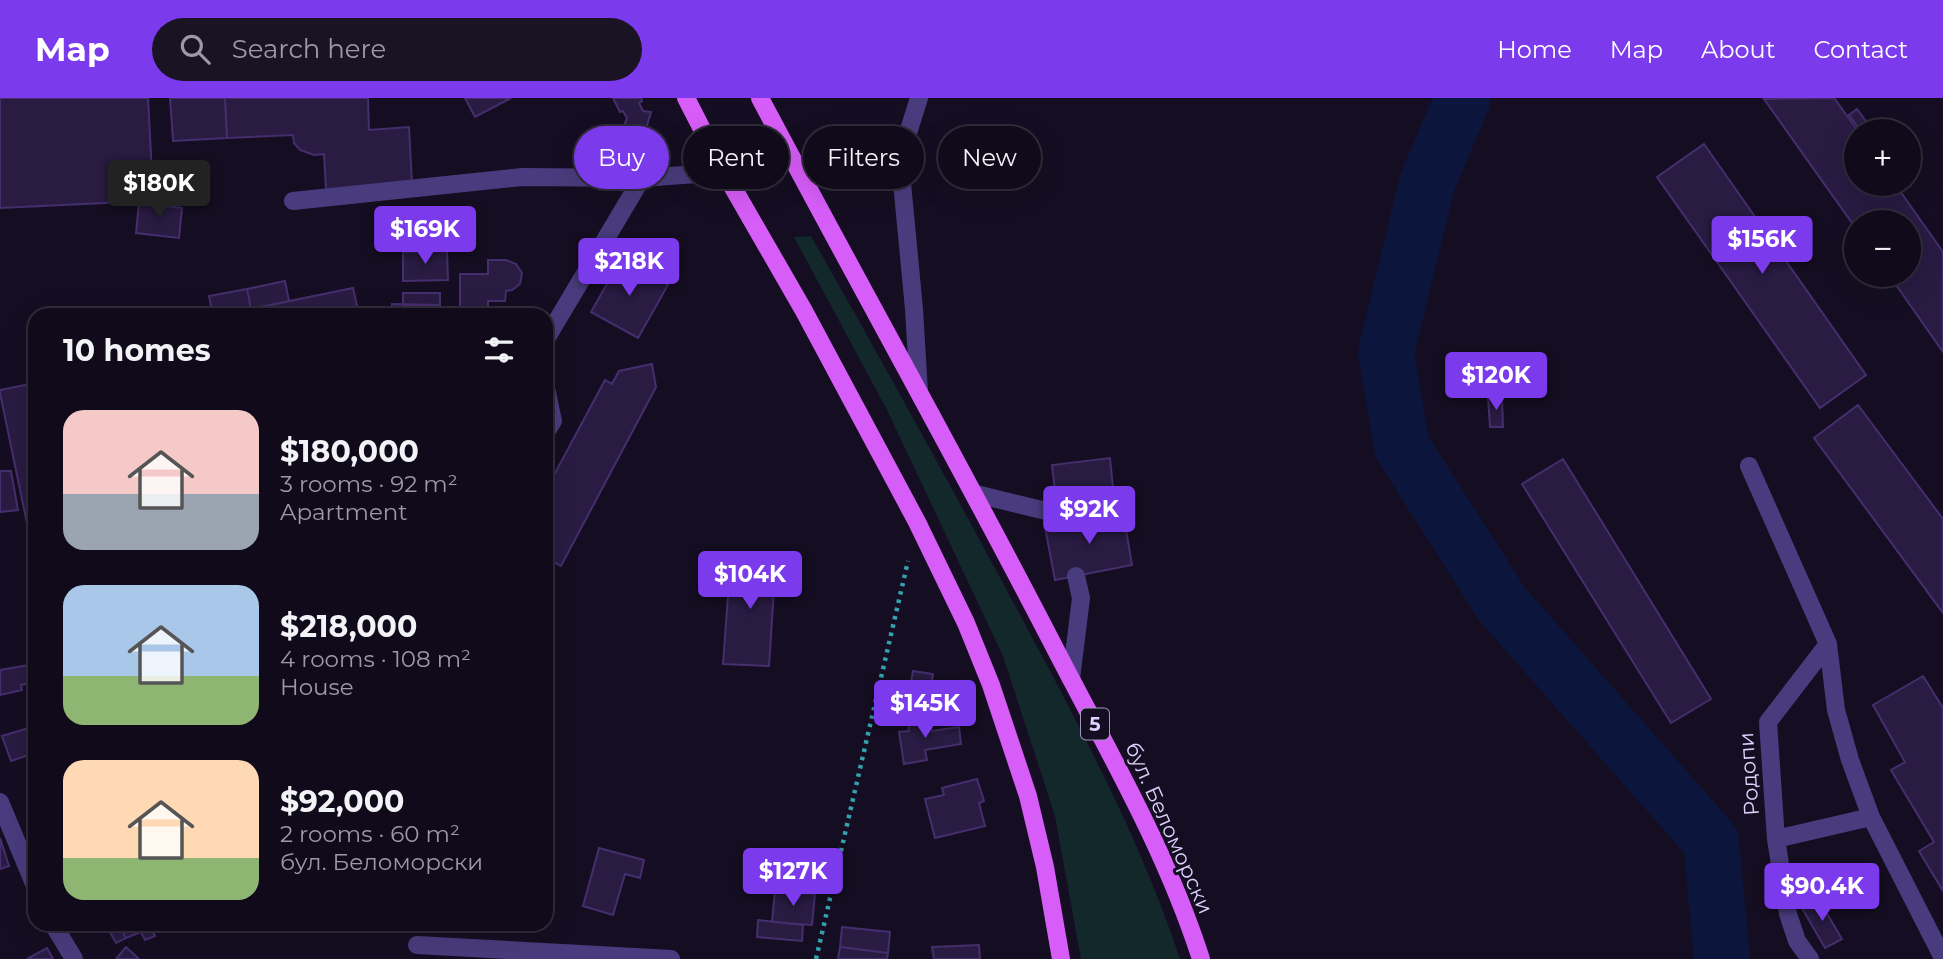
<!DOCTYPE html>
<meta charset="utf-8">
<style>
:root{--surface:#100a1a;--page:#191323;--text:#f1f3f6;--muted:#9c9aa2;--line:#302b39;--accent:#7c3aed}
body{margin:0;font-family:Montserrat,sans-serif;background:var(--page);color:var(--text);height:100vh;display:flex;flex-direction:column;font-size:26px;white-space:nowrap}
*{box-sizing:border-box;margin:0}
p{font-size:23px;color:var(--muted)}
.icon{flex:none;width:38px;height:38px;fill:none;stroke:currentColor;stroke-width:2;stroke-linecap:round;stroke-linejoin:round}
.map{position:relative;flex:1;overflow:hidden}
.details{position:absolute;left:28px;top:210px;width:525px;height:623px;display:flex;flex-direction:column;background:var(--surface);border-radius:21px;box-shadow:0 7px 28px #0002,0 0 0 2px var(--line)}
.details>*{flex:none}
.guide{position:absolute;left:574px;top:28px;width:665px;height:63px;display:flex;gap:14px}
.controls{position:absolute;left:1844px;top:21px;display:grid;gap:14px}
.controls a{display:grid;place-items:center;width:77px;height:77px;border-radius:50%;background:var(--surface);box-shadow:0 7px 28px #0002,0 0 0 2px var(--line);font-size:35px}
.price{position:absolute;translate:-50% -60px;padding:0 16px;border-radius:7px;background:var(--accent);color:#fff;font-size:23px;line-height:46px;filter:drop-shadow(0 2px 4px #0008)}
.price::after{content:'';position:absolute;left:50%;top:42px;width:21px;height:16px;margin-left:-10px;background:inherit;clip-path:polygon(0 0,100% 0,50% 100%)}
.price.active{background:#222;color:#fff}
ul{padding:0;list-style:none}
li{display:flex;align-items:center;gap:21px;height:175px;padding:0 35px}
li span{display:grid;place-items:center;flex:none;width:196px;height:140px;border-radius:21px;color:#555}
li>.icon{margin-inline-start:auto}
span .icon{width:84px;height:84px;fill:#fffc;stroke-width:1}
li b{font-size:30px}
h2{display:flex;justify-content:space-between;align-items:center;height:84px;padding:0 35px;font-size:30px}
.chip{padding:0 24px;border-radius:32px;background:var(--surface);box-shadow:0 7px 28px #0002,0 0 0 2px var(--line);font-size:24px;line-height:63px}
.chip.active{background:var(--accent);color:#fff}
header{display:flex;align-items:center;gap:42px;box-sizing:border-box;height:98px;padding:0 35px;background:var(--accent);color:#fff}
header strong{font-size:33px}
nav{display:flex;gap:38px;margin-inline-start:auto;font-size:24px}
.search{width:490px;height:63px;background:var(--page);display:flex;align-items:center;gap:18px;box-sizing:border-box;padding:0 24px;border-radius:38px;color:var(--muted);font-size:26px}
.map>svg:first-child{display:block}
.green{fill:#12282b}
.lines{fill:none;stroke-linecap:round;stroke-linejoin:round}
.river{stroke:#0c163d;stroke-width:56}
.building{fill:#291b42;stroke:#452e6d;stroke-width:2}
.path{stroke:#34a2ae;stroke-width:4.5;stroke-dasharray:3.5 5;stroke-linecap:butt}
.lane{stroke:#493c7e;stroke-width:18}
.street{stroke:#493c7e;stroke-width:18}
.primary{stroke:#d75df8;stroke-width:18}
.labels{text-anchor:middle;stroke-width:6;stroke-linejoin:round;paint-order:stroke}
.shield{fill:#150e22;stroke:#a196bb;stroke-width:2}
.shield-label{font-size:19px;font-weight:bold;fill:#ddd1fd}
.street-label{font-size:21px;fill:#ddd1fd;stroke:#150e22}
</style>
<header>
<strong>Map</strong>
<div class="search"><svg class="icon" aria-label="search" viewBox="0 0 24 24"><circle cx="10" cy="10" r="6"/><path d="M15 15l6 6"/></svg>Search here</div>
<nav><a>Home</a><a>Map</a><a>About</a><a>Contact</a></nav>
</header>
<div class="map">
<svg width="1943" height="861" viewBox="0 0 1943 861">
<rect width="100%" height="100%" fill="#150e22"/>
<!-- green -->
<path class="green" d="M811 138C882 263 951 388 1019 515 1079 627 1140 740 1180 861H1081L1055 718 1003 558 887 312 794 139Z"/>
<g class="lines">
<!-- river -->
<path class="river" d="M1463 0 1427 85 1386 255 1402 349 1502 506 1711 743 1722 861"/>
</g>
<!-- building -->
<path class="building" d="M0 0H148L152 76 124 77 125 104 0 110Z
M170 0H225L227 40 173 43Z
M225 0H368L369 32 409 29 412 87 326 92 324 56 314 57 300 52 294 45 293 37 227 40Z
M465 0H511L475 19Z
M613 0H641L642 3 639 5 643 13 651 14 645 34 624 28 627 20 623 13 620 14Z
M1834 0 1858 33 1857 86H1895L1943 154V254L1889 177H1909V124H1857V132L1764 1Z
M1857 11 1873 33H1861L1849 17Z
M1704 46 1866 277 1820 310 1657 79Z
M139 105 182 110 179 140 136 135Z
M447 153 448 182 403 183V154Z
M621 161 668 187 638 240 591 214Z
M488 162H506L516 166 522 175 520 186 512 192 506 193 505 203H488V217H460V176H488Z
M285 183 289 203 251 211 247 191Z
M353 190 359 217H219L251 211Z
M247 191 251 211 213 217 209 198Z
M403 195H440V207H403Z
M392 206 440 207V217H391Z
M161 212 162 217H141V216Z
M652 266 656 289 561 468 546 460V392L605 282 612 286 619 273Z
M35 285V464L0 295V292Z
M1488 299H1502L1503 329H1490Z
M1858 307 1943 421V515L1814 340Z
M1110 360 1113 390 1102 391 1103 396 1056 402 1052 367Z
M1563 361 1711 601 1671 625 1522 386Z
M0 373H11L18 412 0 414Z
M1123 414 1132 467 1055 482 1045 429Z
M731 457 776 460 769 568 723 566Z
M29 567 33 584 21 587 22 592 0 597V572Z
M913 573 933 576 928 605 908 602Z
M1923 578 1943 610V793L1919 753 1934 744 1891 672 1905 664 1873 607Z
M929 620 932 633 959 629 961 646 925 652 927 662 904 666 899 634 909 633 908 623Z
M35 628V655L11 663 2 638Z
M977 681 984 703 979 705 985 728 935 740 925 701 944 697 942 690Z
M0 740 9 768 0 771Z
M599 750 644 762 640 780 625 776 613 817 583 808Z
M775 793 815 796 812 827 772 824Z
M1818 800 1842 841 1825 850 1802 810Z
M758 822 803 827 802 843 757 839Z
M108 826H118L126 840 116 845 106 827Z
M118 826H162L151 830 155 838 145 842 141 834 126 840Z
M842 829 890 834 888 855 840 849Z
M979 847 980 861H934L932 849Z
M126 849 139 861H116Z
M840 849 888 855 887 861H838Z
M47 850 53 861H27Z"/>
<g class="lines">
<!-- path -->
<path class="path" d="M816 861 908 463"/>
<!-- lane -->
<path class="lane" d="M546 241 642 80
M546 290 553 323 546 334
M976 396 1063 417 1064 425
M1071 581 1081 500 1076 478"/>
<!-- street -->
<path class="street" d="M293 103 522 79 642 80 724 74 787 52
M919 294 914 211 902 85 908 35 919 0
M1749 368 1828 546 1836 612 1850 662 1871 719 1943 860
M0 704 35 788
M1776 741 1871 719
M53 826 74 861
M417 847 671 861
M1810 861 1797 843 1788 816 1776 741 1768 624 1828 546"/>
<!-- primary -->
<path class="primary" d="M686 0 724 74 804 213 917 424 966 525 991 587 1028 698 1045 769 1061 861
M760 0C859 187 963 371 1060 560 1112 660 1166 753 1201 861"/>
</g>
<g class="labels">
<!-- shield labels -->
<rect class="shield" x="1081" y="610.5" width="28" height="31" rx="5"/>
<g class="shield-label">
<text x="1095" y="633">5</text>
</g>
<!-- street labels -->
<g class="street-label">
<text transform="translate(1749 676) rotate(-94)" y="7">Родопи</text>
<text transform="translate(1169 730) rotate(66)" y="7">бул. Беломорски</text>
</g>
</g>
</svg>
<div class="controls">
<a>+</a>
<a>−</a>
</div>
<b class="price active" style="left:159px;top:122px">$180K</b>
<b class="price" style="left:425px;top:168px">$169K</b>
<b class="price" style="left:1762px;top:178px">$156K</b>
<b class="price" style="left:629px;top:200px">$218K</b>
<b class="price" style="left:1496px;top:314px">$120K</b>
<b class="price" style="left:1089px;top:448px">$92K</b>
<b class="price" style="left:750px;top:513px">$104K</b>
<b class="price" style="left:925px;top:642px">$145K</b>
<b class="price" style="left:793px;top:810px">$127K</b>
<b class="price" style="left:1822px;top:825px">$90.4K</b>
<div class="guide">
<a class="chip active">Buy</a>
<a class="chip">Rent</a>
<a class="chip">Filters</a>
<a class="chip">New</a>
</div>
<section class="details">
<h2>10 homes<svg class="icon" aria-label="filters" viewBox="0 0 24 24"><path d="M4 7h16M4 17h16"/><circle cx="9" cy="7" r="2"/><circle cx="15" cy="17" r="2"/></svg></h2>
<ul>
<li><span style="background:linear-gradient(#f6c9c9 60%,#9aa5b1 0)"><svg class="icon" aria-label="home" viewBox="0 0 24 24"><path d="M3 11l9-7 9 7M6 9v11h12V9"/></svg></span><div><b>$180,000</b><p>3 rooms · 92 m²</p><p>Apartment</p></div></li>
<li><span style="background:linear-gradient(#a9c7e8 65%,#8fb573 0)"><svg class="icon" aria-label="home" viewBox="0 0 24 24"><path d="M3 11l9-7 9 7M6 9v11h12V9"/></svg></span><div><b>$218,000</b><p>4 rooms · 108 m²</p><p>House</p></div></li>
<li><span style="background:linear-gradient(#ffd9b3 70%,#8fb573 0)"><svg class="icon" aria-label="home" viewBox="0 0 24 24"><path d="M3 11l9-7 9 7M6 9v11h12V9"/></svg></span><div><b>$92,000</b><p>2 rooms · 60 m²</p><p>бул. Беломорски</p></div></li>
</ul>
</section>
</div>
